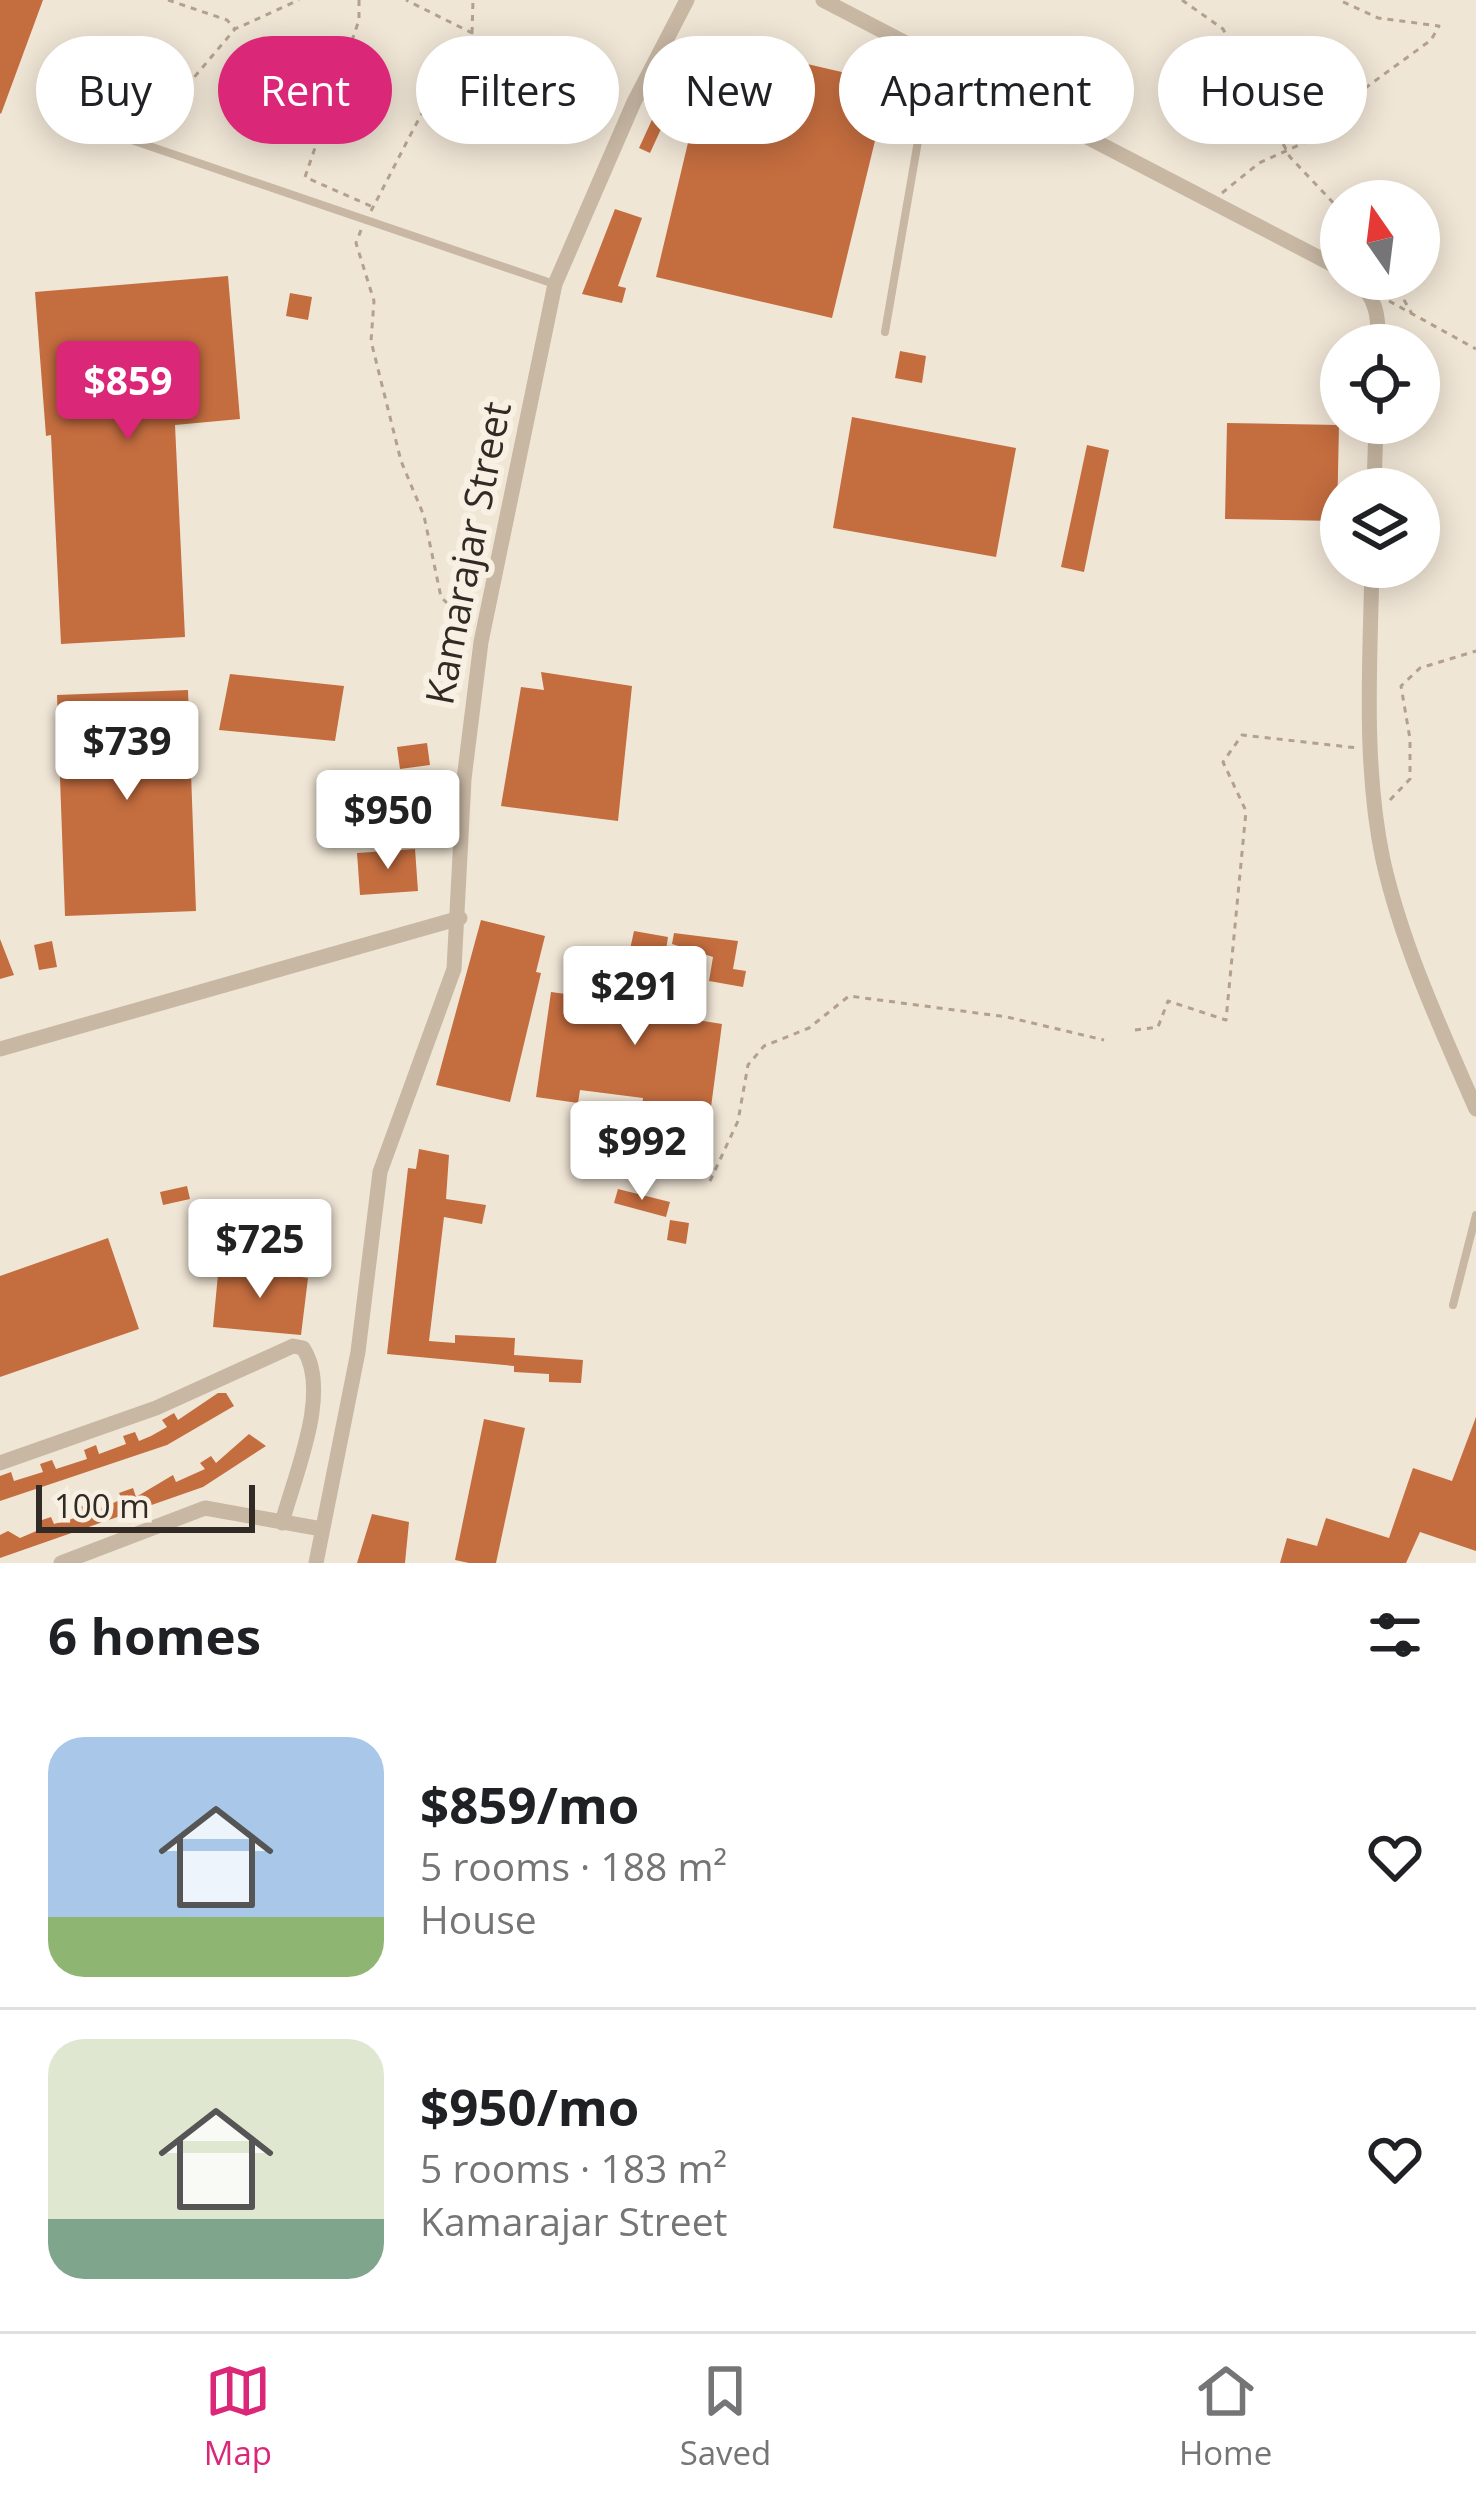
<!DOCTYPE html>
<meta charset="utf-8">
<style>
:root{--surface:#fff;--page:#f2f2f2;--text:#202124;--muted:#757577;--line:#e0e0e0;--accent:#db2777}
body{margin:0;font-family:"Open Sans",sans-serif;background:var(--page);color:var(--text);height:100vh;display:flex;flex-direction:column;font-size:45px;white-space:nowrap}
*{box-sizing:border-box;margin:0}
p{font-size:39px;color:var(--muted)}
.icon{flex:none;width:66px;height:66px;fill:none;stroke:currentColor;stroke-width:2;stroke-linecap:round;stroke-linejoin:round}
.map{position:relative;height:1563px;overflow:hidden}
.drawer{display:flex;flex-direction:column;background:var(--surface);flex:1}
.drawer>*{flex:none}
.hud{position:absolute;left:36px;top:36px;width:1404px;height:108px;display:flex;gap:24px}
.needle{width:78px;rotate:346deg}
.tools{position:absolute;left:1320px;top:180px;display:grid;gap:24px}
.tools a{display:grid;place-items:center;width:120px;height:120px;border-radius:50%;background:var(--surface);box-shadow:0 6px 30px #0003;font-size:60px}
.scale{position:absolute;left:36px;bottom:30px;width:219px;box-sizing:border-box;padding-left:12px;border:6px solid #322a25;border-top:0;font-size:33px;line-height:42px;white-space:nowrap;color:#322a25;-webkit-text-stroke:9px #f8f0e2;paint-order:stroke}
.price{position:absolute;translate:-50% -102px;padding:0 27px;border-radius:12px;background:#fff;color:#222;font-size:39px;line-height:78px;filter:drop-shadow(0 3px 6px #0008)}
.price::after{content:'';position:absolute;left:50%;top:72px;width:36px;height:27px;margin-left:-18px;background:inherit;clip-path:polygon(0 0,100% 0,50% 100%)}
.price.selected{background:var(--accent);color:#fff}
ul{padding:0;list-style:none}
li{display:flex;align-items:center;gap:36px;height:300px;padding:0 48px}
li+li{border-top:3px solid var(--line)}
li span{display:grid;place-items:center;flex:none;width:336px;height:240px;border-radius:36px;color:#555}
li>.icon{margin-inline-start:auto}
span .icon{width:144px;height:144px;fill:#fffc;stroke-width:1}
li b{font-size:51px}
h2{display:flex;justify-content:space-between;align-items:center;height:144px;padding:0 48px;font-size:51px}
.tag{padding:0 42px;border-radius:54px;background:var(--surface);box-shadow:0 6px 30px #0003;font-size:42px;line-height:108px}
.tag.selected{background:var(--accent);color:#fff}
.tab-bar{display:flex;justify-content:space-around;align-items:center;height:168px;border-top:3px solid var(--line);background:var(--surface);font-size:33px;color:var(--muted)}
.tab-bar a{display:grid;justify-items:center;gap:6px}
.tab-bar .selected{color:var(--accent)}
.map>svg:first-child{display:block}
.building{fill:#c46d3f}
.lines{fill:none;stroke-linecap:round;stroke-linejoin:round}
.path{stroke:#b3a18d;stroke-width:3;stroke-dasharray:6 6;stroke-linecap:butt}
.lane{stroke:#c7b7a3;stroke-width:8}
.street{stroke:#c7b7a3;stroke-width:15}
.labels{text-anchor:middle;stroke-width:12;stroke-linejoin:round;paint-order:stroke}
.street-label{font-size:39px;fill:#322a25;stroke:#f8f0e2}
</style>
<div class="map">
<svg width="1476" height="1563" viewBox="0 0 1476 1563">
<rect width="100%" height="100%" fill="#f0e6d6"/>
<!-- building -->
<path class="building" d="M0 0H43L1 114 0 113Z
M712 42 889 83 832 318 656 277Z
M661 100 672 105 650 153 639 148Z
M615 209 642 218 618 286 626 288 622 303 582 294Z
M228 276 240 419 175 425 185 637 61 644 51 435 46 436 35 292Z
M290 293 312 297 308 320 286 316Z
M900 351 926 356 922 383 895 378Z
M852 417 1016 448 996 557 833 528Z
M1227 423 1339 425 1337 521 1225 519Z
M1087 445 1109 450 1084 572 1061 567Z
M541 672 632 686 618 821 501 806 521 687 544 690Z
M230 674 344 686 335 741 219 730Z
M188 690 196 911 65 916 57 695Z
M427 743 430 765 400 769 397 747Z
M415 849 418 891 360 895 357 853Z
M481 920 545 936 536 972 541 973 510 1102 436 1085Z
M634 931 668 937 666 950 642 946 638 982 695 989 691 1019 722 1024 706 1145 670 1140 671 1125 640 1121 643 1098 580 1090 578 1103 536 1097 551 992 610 1000 616 952 629 954Z
M674 933 738 941 733 969 746 971 743 987 709 981 713 957 672 944Z
M0 939 14 975 0 979Z
M52 941 57 967 39 970 34 945Z
M419 1149 449 1155 446 1199 486 1205 482 1224 444 1217 429 1341 455 1343V1335L515 1338 514 1355 583 1360 581 1383 549 1382V1374L514 1372V1366L387 1354 408 1168 416 1169Z
M187 1186 190 1199 163 1205 160 1192Z
M618 1189 670 1202 666 1217 614 1203Z
M670 1220 689 1223 686 1244 667 1240Z
M108 1238 139 1329 0 1377V1276Z
M219 1264 308 1278 301 1335 213 1327Z
M218 1393H226L234 1406 167 1445 0 1501V1476L11 1472 14 1481 43 1472 40 1464 52 1460 56 1469 87 1459 84 1450 96 1445 99 1454 126 1444 123 1436 135 1432 139 1441 151 1436 167 1427 162 1420 174 1413 178 1420Z
M1476 1417V1551L1420 1532 1406 1563H1280L1287 1538 1317 1546 1326 1518 1389 1538 1413 1468 1452 1481Z
M484 1419 525 1428 496 1563H469L455 1560Z
M249 1434 266 1446 203 1487 0 1558V1535L8 1531 20 1538 41 1529 39 1521 51 1517 54 1524 82 1516 79 1507 89 1504 93 1512 122 1499 119 1493 133 1488 136 1497 173 1475 176 1482 205 1469 200 1463 211 1456 216 1463Z
M372 1514 409 1522 405 1563H357Z"/>
<g class="lines">
<!-- path -->
<path class="path" d="M168 0 227 20 235 29 299 0
M359 0V20L305 177 373 207
M1182 0 1223 29 1290 157 1341 211
M472 33 473 0
M128 128 191 81 235 29
M1222 193 1259 163 1317 137 1346 102 1431 40 1439 26 1378 18 1339 0
M371 211C402 153 433 85 472 33L406 0
M361 230 356 243 374 301 371 341 401 461 424 516 441 597 450 606 449 624 465 644
M1392 279 1412 314
M1389 301 1476 349
M1390 800 1410 779V739L1401 686 1420 668 1476 651
M1135 1030 1158 1027 1168 1001 1226 1020 1246 811 1223 762 1242 735 1358 748
M710 1181 738 1121 748 1065 764 1046 809 1028 849 996 1007 1017 1104 1040"/>
<!-- lane -->
<path class="lane" d="M67 118 554 284
M885 332 932 60
M1453 1305 1476 1215"/>
<!-- street -->
<path class="street" d="M823 0 1341 269
M1355 279C1377 296 1379 319 1378 345
M1374 489 1376 423
M1372 567C1370 663 1363 765 1383 860 1402 945 1441 1029 1476 1109
M0 1049 460 918
M0 1463 156 1408 293 1346 303 1348C332 1392 294 1476 282 1523
M61 1563 205 1508 322 1529
M316 1563 358 1352 380 1172 454 969 464 779 481 642 555 284 634 102 687 0"/>
</g>
<g class="labels">
<!-- street labels -->
<g class="street-label">
<text transform="translate(468 553) rotate(-79)" y="14">Kamarajar Street</text>
</g>
</g>
</svg>
<div class="tools">
<a><svg class="needle" viewBox="-14 -14 28 28"><path d="M0-13l5 13h-10z" fill="#e53935"/><path d="M0 13l5-13h-10z" fill="#757577"/></svg></a>
<a><svg class="icon" aria-label="locate" viewBox="0 0 24 24"><circle cx="12" cy="12" r="6"/><path d="M12 2v4M12 18v4M2 12h4M18 12h4"/></svg></a>
<a><svg class="icon" aria-label="layers" viewBox="0 0 24 24"><path d="M12 4l9 5-9 5-9-5zM3 14l9 5 9-5"/></svg></a>
</div>
<div class="scale">100 m</div>
<b class="price selected" style="left:128px;top:443px">$859</b>
<b class="price" style="left:127px;top:803px">$739</b>
<b class="price" style="left:388px;top:872px">$950</b>
<b class="price" style="left:635px;top:1048px">$291</b>
<b class="price" style="left:642px;top:1203px">$992</b>
<b class="price" style="left:260px;top:1301px">$725</b>
<div class="hud">
<a class="tag">Buy</a>
<a class="tag selected">Rent</a>
<a class="tag">Filters</a>
<a class="tag">New</a>
<a class="tag">Apartment</a>
<a class="tag">House</a>
</div>
</div>
<section class="drawer">
<h2>6 homes<svg class="icon" aria-label="filters" viewBox="0 0 24 24"><path d="M4 7h16M4 17h16"/><circle cx="9" cy="7" r="2"/><circle cx="15" cy="17" r="2"/></svg></h2>
<ul>
<li><span style="background:linear-gradient(#a9c7e8 75%,#8fb573 0)"><svg class="icon" aria-label="home" viewBox="0 0 24 24"><path d="M3 11l9-7 9 7M6 9v11h12V9"/></svg></span><div><b>$859/mo</b><p>5 rooms · 188 m²</p><p>House</p></div><svg class="icon" aria-label="heart" viewBox="0 0 24 24"><path d="M12 20l-8-8c-3-5 5-10 8-4 3-6 11-1 8 4z"/></svg></li>
<li><span style="background:linear-gradient(#dfe7d0 75%,#7fa58c 0)"><svg class="icon" aria-label="home" viewBox="0 0 24 24"><path d="M3 11l9-7 9 7M6 9v11h12V9"/></svg></span><div><b>$950/mo</b><p>5 rooms · 183 m²</p><p>Kamarajar Street</p></div><svg class="icon" aria-label="heart" viewBox="0 0 24 24"><path d="M12 20l-8-8c-3-5 5-10 8-4 3-6 11-1 8 4z"/></svg></li>
</ul>
</section>
<nav class="tab-bar">
<a class="selected"><svg class="icon" aria-label="map" viewBox="0 0 24 24"><path d="M3 6l6-2 6 2 6-2v14l-6 2-6-2-6 2zM9 4v14M15 6v14"/></svg>Map</a>
<a><svg class="icon" aria-label="saved" viewBox="0 0 24 24"><path d="M7 4h10v16l-5-4-5 4z"/></svg>Saved</a>
<a><svg class="icon" aria-label="home" viewBox="0 0 24 24"><path d="M3 11l9-7 9 7M6 9v11h12V9"/></svg>Home</a>
</nav>
